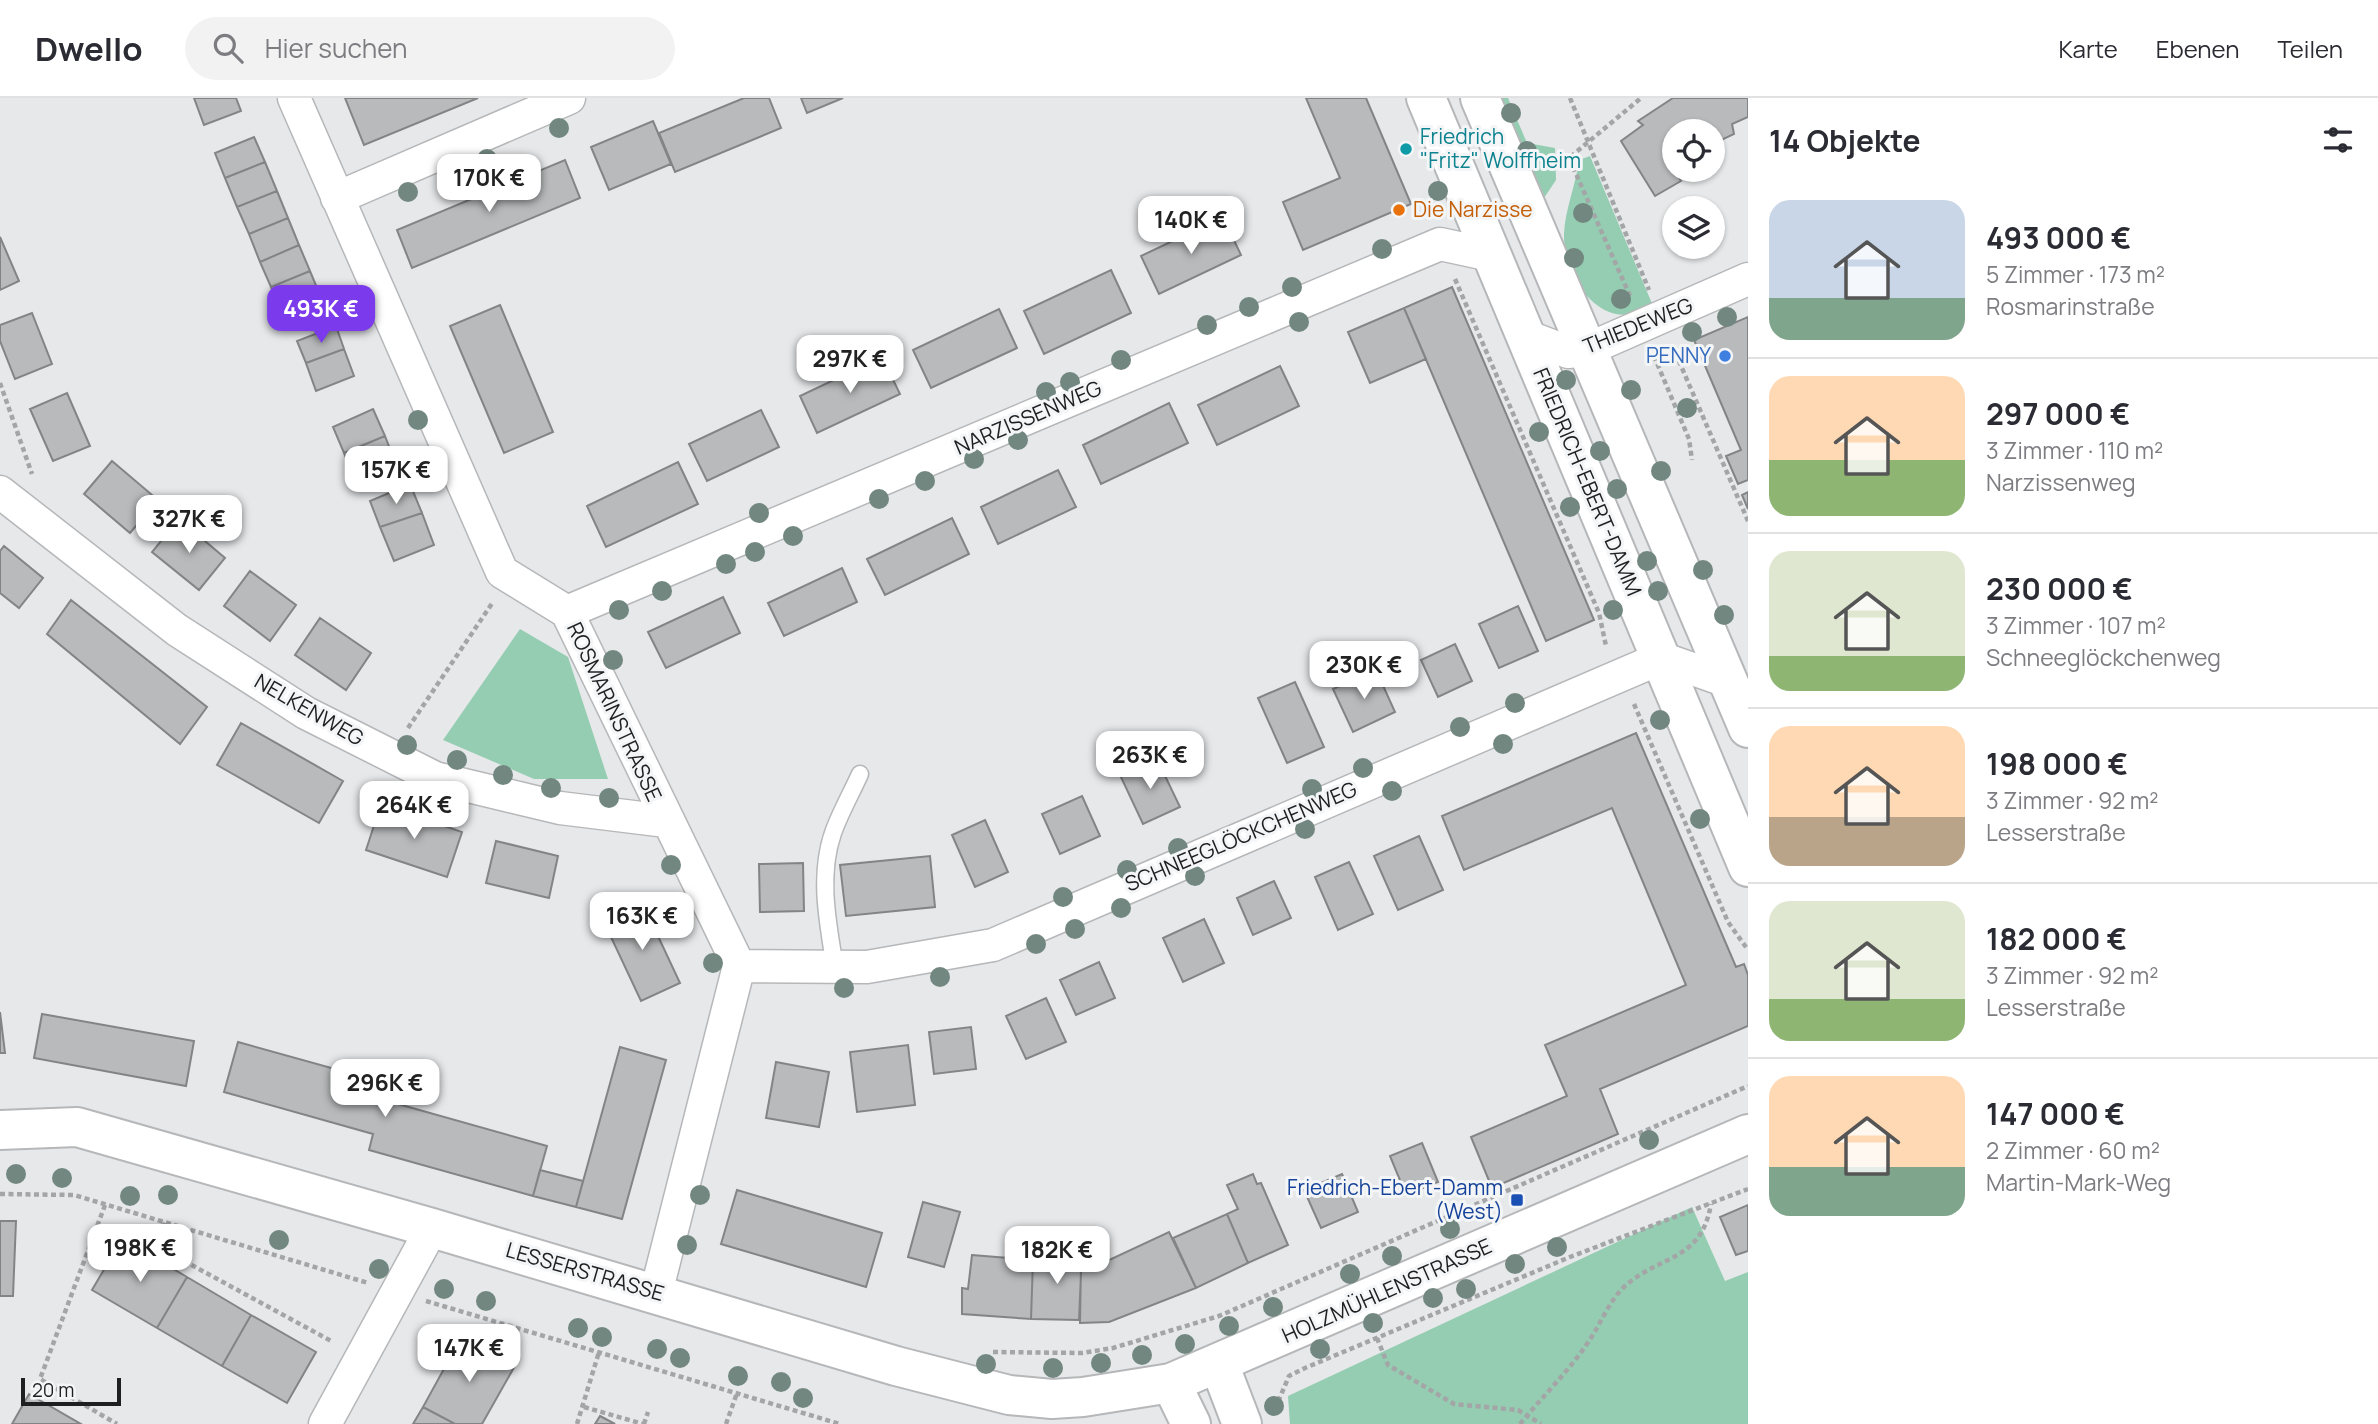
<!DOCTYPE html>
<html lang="de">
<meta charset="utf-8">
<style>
:root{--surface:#fff;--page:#f2f2f3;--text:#2b2b33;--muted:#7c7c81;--line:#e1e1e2;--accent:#7c3aed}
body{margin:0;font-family:Manrope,sans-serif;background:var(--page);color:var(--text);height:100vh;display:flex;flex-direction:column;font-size:26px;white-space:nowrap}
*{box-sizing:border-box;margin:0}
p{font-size:23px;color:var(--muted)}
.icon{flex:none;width:38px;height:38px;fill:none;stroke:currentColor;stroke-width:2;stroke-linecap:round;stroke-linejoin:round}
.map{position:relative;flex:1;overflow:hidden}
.sheet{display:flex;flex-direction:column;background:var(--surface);width:630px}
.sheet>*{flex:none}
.fabs{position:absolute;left:1662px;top:21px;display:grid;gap:14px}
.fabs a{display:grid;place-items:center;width:63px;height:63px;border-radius:50%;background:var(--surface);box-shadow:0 2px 5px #0004;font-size:35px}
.scale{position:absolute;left:21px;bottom:18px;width:100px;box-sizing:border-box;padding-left:7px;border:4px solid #1e1f20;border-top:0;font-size:19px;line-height:24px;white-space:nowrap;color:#1e1f20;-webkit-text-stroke:5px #f3f5f7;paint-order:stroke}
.price{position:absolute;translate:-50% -60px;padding:0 16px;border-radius:14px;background:#fff;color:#222;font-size:23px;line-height:46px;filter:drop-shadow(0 2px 4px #0008)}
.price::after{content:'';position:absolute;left:50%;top:42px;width:21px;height:16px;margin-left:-10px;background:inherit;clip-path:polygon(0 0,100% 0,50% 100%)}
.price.selected{background:var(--accent);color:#fff}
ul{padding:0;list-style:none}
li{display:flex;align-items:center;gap:21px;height:175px;padding:0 21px}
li+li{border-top:2px solid var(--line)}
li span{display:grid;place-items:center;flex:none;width:196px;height:140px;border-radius:21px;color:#555}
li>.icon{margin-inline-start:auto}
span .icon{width:84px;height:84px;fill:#fffc;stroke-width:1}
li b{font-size:30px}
h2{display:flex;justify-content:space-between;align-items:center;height:84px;padding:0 21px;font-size:30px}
header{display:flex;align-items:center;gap:42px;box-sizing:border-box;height:98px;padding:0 35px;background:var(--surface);border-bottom:2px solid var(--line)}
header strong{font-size:33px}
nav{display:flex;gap:38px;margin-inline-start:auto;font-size:24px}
.search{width:490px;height:63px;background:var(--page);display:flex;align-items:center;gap:18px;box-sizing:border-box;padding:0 24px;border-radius:38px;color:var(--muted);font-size:26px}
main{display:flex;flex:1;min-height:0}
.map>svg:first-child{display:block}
.green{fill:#95cdb2}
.building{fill:#b8babb;stroke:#838486;stroke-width:2}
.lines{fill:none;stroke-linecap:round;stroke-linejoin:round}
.service-casing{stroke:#b6b7b9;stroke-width:19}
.minor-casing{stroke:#b6b7b9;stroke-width:35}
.tertiary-casing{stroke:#b6b7b9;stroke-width:42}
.secondary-casing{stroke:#b6b7b9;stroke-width:42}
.path{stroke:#a3a5a6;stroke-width:4.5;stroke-dasharray:5 3.5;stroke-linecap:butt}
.service{stroke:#fff;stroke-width:16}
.minor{stroke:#fff;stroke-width:32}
.tertiary{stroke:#fff;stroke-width:38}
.secondary{stroke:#fff;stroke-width:38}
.tree{fill:#72877f}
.culture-dot{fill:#0f9aa8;stroke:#f3f5f7;stroke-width:2.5}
.food-dot{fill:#e8710a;stroke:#f3f5f7;stroke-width:2.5}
.shop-dot{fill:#3f7fe0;stroke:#f3f5f7;stroke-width:2.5}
.transit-dot{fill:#1a4fb4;stroke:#f3f5f7;stroke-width:2.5}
.labels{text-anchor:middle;stroke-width:6;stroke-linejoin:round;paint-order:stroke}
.culture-label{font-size:21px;fill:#0d838f;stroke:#f3f5f7;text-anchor:start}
.food-label{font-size:21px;fill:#c56008;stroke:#f3f5f7;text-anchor:start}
.street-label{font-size:21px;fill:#1e1f20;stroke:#f3f5f7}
.shop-label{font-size:21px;fill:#366cbe;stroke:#f3f5f7;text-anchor:end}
.transit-label{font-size:21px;fill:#164399;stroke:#f3f5f7;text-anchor:end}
</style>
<header>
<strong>Dwello</strong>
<div class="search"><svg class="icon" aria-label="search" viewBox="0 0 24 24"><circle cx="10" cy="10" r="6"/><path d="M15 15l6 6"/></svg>Hier suchen</div>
<nav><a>Karte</a><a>Ebenen</a><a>Teilen</a></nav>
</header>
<main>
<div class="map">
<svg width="1748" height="1326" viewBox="0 0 1748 1326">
<rect width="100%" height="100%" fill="#e6e8ea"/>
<!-- green -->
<path class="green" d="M1499 0H1508L1527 45 1555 50 1556 82 1542 103Z
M1590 58 1653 208C1647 211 1640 215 1633 216 1591 224 1563 171 1564 136 1565 111 1576 87 1579 62Z
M520 531 568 559 608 681H534L443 642Z
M1692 1109 1725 1183 1748 1174V1326H1290L1288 1298Z"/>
<!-- building -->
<path class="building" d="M194 0H236L241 13 204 27Z
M345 0H478L364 47Z
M744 0H769L781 30 675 74 659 35Z
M801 0H843L807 15Z
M1306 0H1366L1411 106 1303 152 1283 104 1340 80Z
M1673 0H1748V19L1732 26 1734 36 1713 46V33H1675V72H1680L1676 74 1681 83 1655 98 1621 43 1643 27 1638 23Z
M653 23 671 66 609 92 591 49Z
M254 39 265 64 225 80 215 55Z
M565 62 580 100 412 170 397 132Z
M265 64 277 93 237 109 225 80Z
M277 93 288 120 249 136 237 109Z
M1223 119 1241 157 1159 196 1141 158Z
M288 120 299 147 260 164 249 136Z
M0 139 19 183 0 192Z
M299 147 310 173 271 189 260 164Z
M1111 172 1131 215 1044 256 1024 213Z
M310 173 322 202 283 219 271 189Z
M1452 189 1594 522 1546 543 1404 210Z
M500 207 553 334 504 355 450 228Z
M1404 210 1426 261 1370 285 1348 234Z
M999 211 1017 250 931 290 913 252Z
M32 215 52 266 15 281 0 243V227Z
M1748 219V382L1738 386 1726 358 1741 352 1694 242Z
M336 228 344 251 306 265 297 243Z
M344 251 354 278 316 293 306 265Z
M882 259 900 296 817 335 800 298Z
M1280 268 1299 308 1217 347 1198 307Z
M67 295 90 348 53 363 30 311Z
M1169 305 1188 345 1101 386 1083 347Z
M373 311 385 338 344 355 333 329Z
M761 312 779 349 707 383 689 346Z
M385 338 395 364 355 381 344 355Z
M112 363 158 402 130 435 84 396Z
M678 364 698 406 606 449 587 408Z
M1058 372 1076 409 998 446 981 409Z
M410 386 422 415 380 429 370 403Z
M1748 394V411L1742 397Z
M422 415 434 447 394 463 380 429Z
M952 420 969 456 885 497 867 461Z
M179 421 225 460 199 492 152 454Z
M4 448 43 480 19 510 0 495V453Z
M842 470 857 504 784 538 768 505Z
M250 473 296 507 270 543 224 508Z
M723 499 740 535 666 570 648 534Z
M71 502 207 609 180 646 47 536Z
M1518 508 1538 553 1499 570 1479 526Z
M320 520 371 555 346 592 295 557Z
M1455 546 1472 583 1438 599 1421 562Z
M1376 572 1395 614 1353 634 1333 591Z
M1295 584 1324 649 1287 665 1258 600Z
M241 625 343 683 319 725 217 667Z
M1636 635 1736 869 1744 866 1748 877V928L1600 991 1618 1036 1492 1090 1471 1039 1567 998 1545 947 1686 887 1612 710 1464 772 1442 718Z
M1156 659 1180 709 1143 726 1120 677Z
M1082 698 1100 738 1060 756 1042 716Z
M381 706 462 734 447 779 366 752Z
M985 722 1008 774 975 789 952 737Z
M1419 738 1443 792 1398 812 1374 758Z
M496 743 558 758 549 800 486 785Z
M930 758 935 809 846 818 840 767Z
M1349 764 1373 816 1338 832 1315 779Z
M803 765 804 813 760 814 759 766Z
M1274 783 1291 820 1253 837 1237 800Z
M642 804 680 885 641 903 603 822Z
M1204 821 1224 865 1183 884 1163 840Z
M1099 864 1115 900 1076 917 1060 882Z
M1046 900 1066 944 1026 961 1006 918Z
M0 914 5 955H0Z
M42 916 194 943 186 988 34 960Z
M971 929 976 971 934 976 929 934Z
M238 944 396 988 391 1004 547 1048 533 1098 369 1052 373 1036 224 994Z
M908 947 915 1007 857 1014 850 954Z
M620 949 666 962 622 1121 576 1109Z
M776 964 829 974 819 1029 766 1020Z
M1422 1045 1438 1084 1406 1097 1390 1058Z
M540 1072 583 1083 576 1109 533 1098Z
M1253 1076 1257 1086 1261 1085 1288 1147 1248 1165 1227 1116 1238 1111 1227 1087Z
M1342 1076 1358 1114 1321 1130 1304 1092Z
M737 1092 882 1135 866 1189 721 1146Z
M923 1104 960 1114 944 1169 908 1159Z
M1748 1107V1153L1736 1157 1720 1119Z
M1227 1116 1248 1165 1196 1190 1173 1140Z
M0 1123H16L13 1198H0Z
M1169 1134 1196 1190 1109 1224 1080 1225 1081 1165 1105 1164Z
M122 1141 187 1179 157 1230 92 1192Z
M1045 1152 1082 1153 1079 1222 1031 1221 1033 1162H1045Z
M972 1157 1033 1162 1031 1221 962 1216V1190L968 1191Z
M187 1179 251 1217 222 1268 157 1230Z
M251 1217 316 1254 287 1305 222 1268Z
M462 1238 516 1266 482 1326H455L423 1309Z
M29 1296 81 1326H12Z
M423 1309 455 1326H413Z
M600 1318 615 1326H595Z"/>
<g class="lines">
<defs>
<path id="service" d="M835 869C828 826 818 778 833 735 840 715 851 696 860 676"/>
<path id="minor" d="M294 0 502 474 567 514 739 868 656 1195
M337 100 569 0
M1526 238 1568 254 1586 252 1748 181
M0 394 177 532 306 615 435 680 560 710 666 723
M567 514 1440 146 1491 157
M739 868 867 869 993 847 1661 560 1727 583
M325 1326 432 1130"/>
<path id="tertiary" d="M1219 1266 1242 1326
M1171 1285 1191 1326"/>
<path id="secondary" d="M1426 0 1748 769
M1480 0 1748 630
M0 1032 77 1029 432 1130 896 1268 1009 1297 1052 1301 1083 1299 1171 1285 1748 1036"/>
</defs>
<!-- service casing -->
<use href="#service" class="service-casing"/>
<!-- minor casing -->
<use href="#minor" class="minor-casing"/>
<!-- tertiary casing -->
<use href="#tertiary" class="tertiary-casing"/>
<!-- secondary casing -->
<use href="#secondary" class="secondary-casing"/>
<!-- path -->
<path class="path" d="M1570 0 1649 192
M1455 181 1599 515 1606 548
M1630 198 1569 60 1641 0
M1672 247 1748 423
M1654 258 1689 341 1692 362
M0 285 32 376
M1634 606 1728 824 1748 852
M408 630 493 504
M0 1096 74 1097 368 1185
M105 1107 40 1281 117 1326
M165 1125 153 1146 333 1244
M426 1203 840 1326
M1377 1240 1388 1267 1454 1306 1518 1312 1541 1326
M993 1254 1082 1255 1113 1250 1219 1218 1748 988
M584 1309 643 1326
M1275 1311 1289 1278 1305 1270 1570 1159 1748 1091
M577 1326 599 1254
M644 1326 648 1314
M726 1326 737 1295
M1520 1326C1543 1298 1569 1273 1589 1243 1601 1225 1609 1203 1625 1188 1661 1156 1701 1164 1711 1106"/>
<!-- service -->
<use href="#service" class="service"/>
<!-- minor -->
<use href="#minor" class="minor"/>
<!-- tertiary -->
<use href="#tertiary" class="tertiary"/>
<!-- secondary -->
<use href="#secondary" class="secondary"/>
</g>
<!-- trees -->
<g class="tree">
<circle cx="1511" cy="15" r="10"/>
<circle cx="559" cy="30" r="10"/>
<circle cx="1527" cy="53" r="10"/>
<circle cx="487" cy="61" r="10"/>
<circle cx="1438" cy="93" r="10"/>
<circle cx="408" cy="94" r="10"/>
<circle cx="1583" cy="115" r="10"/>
<circle cx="1382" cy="151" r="10"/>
<circle cx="1574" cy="160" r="10"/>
<circle cx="1292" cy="189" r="10"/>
<circle cx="1621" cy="201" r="10"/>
<circle cx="1249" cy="209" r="10"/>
<circle cx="1727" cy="219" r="10"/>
<circle cx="1299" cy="224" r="10"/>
<circle cx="1207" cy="227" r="10"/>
<circle cx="1692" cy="234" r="10"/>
<circle cx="1121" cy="262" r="10"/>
<circle cx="1566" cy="282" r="10"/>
<circle cx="1070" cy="284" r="10"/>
<circle cx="1631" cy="292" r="10"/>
<circle cx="1046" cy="294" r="10"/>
<circle cx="1687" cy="310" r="10"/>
<circle cx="418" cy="322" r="10"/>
<circle cx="1539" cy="334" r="10"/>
<circle cx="1018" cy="342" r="10"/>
<circle cx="1600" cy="353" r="10"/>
<circle cx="974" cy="361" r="10"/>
<circle cx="1661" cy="373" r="10"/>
<circle cx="925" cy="383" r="10"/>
<circle cx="1617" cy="391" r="10"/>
<circle cx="879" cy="401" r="10"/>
<circle cx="1570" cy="409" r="10"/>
<circle cx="759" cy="415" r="10"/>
<circle cx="793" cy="438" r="10"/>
<circle cx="755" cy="454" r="10"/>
<circle cx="1647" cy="463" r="10"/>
<circle cx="726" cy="466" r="10"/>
<circle cx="1703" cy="472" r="10"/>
<circle cx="662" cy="493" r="10"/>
<circle cx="1658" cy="493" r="10"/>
<circle cx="619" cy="512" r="10"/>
<circle cx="1613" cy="512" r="10"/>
<circle cx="1724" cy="517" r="10"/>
<circle cx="613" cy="562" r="10"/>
<circle cx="1515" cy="605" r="10"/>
<circle cx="1660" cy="622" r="10"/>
<circle cx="1460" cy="629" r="10"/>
<circle cx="1503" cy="646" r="10"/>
<circle cx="407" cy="647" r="10"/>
<circle cx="457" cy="662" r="10"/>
<circle cx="1363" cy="670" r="10"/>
<circle cx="503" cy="677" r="10"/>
<circle cx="551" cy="690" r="10"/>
<circle cx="1312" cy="691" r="10"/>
<circle cx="1392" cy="693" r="10"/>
<circle cx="609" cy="700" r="10"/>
<circle cx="1700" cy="721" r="10"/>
<circle cx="1305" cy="731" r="10"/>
<circle cx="1178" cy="750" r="10"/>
<circle cx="671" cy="767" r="10"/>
<circle cx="1127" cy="772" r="10"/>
<circle cx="1195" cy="778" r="10"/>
<circle cx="1063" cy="799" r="10"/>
<circle cx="1121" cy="810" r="10"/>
<circle cx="1075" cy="831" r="10"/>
<circle cx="1036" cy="846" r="10"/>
<circle cx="713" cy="865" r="10"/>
<circle cx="940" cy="879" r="10"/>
<circle cx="844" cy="890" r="10"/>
<circle cx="1649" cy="1042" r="10"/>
<circle cx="16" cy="1076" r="10"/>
<circle cx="62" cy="1080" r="10"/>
<circle cx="168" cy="1097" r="10"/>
<circle cx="700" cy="1097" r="10"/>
<circle cx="130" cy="1098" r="10"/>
<circle cx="1450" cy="1131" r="10"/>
<circle cx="279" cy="1142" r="10"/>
<circle cx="687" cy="1147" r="10"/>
<circle cx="1557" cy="1149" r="10"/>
<circle cx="1392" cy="1158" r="10"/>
<circle cx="1515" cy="1166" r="10"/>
<circle cx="379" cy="1171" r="10"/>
<circle cx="1350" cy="1176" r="10"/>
<circle cx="444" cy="1191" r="10"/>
<circle cx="1466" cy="1191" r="10"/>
<circle cx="1433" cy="1200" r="10"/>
<circle cx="486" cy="1203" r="10"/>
<circle cx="1273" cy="1209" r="10"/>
<circle cx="1373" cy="1225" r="10"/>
<circle cx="1229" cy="1228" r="10"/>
<circle cx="578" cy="1230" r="10"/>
<circle cx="602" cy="1239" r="10"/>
<circle cx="1185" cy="1246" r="10"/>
<circle cx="657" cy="1251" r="10"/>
<circle cx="1320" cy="1251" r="10"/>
<circle cx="1142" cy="1257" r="10"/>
<circle cx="680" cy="1260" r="10"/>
<circle cx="1101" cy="1265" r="10"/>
<circle cx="986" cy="1266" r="10"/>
<circle cx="1053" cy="1270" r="10"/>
<circle cx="738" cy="1278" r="10"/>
<circle cx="781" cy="1284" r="10"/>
<circle cx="803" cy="1300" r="10"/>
<circle cx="1274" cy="1308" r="10"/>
</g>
<!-- markers -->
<circle class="culture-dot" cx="1406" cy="51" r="7"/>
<circle class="food-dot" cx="1399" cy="112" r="7"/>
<circle class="shop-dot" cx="1725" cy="258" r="7"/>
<rect class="transit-dot" x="1510" y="1095" width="14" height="14" rx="3.5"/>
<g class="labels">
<!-- culture labels -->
<g class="culture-label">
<text x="1420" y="46">Friedrich<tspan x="1420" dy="24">"Fritz" Wolffheim</tspan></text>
</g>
<!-- food labels -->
<g class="food-label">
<text x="1413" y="119">Die Narzisse</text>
</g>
<!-- street labels -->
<g class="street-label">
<text transform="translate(1638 228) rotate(-22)" y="7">THIEDEWEG</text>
<text transform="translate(1028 320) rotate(-23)" y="7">NARZISSENWEG</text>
<text transform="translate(1587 384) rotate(67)" y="7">FRIEDRICH-EBERT-DAMM</text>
<text transform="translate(309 612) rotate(30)" y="7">NELKENWEG</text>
<text transform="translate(614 614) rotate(65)" y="7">ROSMARINSTRASSE</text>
<text transform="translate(1241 739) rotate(-23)" y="7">SCHNEEGLÖCKCHENWEG</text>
<text transform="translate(585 1174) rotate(16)" y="7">LESSERSTRASSE</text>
<text transform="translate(1387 1193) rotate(-24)" y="7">HOLZMÜHLENSTRASSE</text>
</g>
<!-- shop labels -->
<g class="shop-label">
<text x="1711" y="265">PENNY</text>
</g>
<!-- transit labels -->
<g class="transit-label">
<text x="1503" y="1097">Friedrich-Ebert-Damm<tspan x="1503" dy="24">(West)</tspan></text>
</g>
</g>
</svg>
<div class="fabs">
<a><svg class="icon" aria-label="locate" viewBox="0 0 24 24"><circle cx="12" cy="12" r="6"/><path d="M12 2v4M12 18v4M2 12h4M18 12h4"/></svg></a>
<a><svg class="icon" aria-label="layers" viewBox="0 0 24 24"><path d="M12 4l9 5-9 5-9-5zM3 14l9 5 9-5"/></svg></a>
</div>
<div class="scale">20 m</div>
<b class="price" style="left:489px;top:116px">170K €</b>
<b class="price" style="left:1191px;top:158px">140K €</b>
<b class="price selected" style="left:321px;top:247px">493K €</b>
<b class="price" style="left:850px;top:297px">297K €</b>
<b class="price" style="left:396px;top:408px">157K €</b>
<b class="price" style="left:189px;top:457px">327K €</b>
<b class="price" style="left:1364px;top:603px">230K €</b>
<b class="price" style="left:1150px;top:693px">263K €</b>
<b class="price" style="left:414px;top:743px">264K €</b>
<b class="price" style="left:642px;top:854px">163K €</b>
<b class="price" style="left:385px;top:1021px">296K €</b>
<b class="price" style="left:140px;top:1186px">198K €</b>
<b class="price" style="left:1057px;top:1188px">182K €</b>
<b class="price" style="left:469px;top:1286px">147K €</b>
</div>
<section class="sheet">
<h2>14 Objekte<svg class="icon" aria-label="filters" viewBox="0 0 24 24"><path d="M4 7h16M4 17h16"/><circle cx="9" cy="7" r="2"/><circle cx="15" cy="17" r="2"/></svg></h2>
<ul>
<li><span style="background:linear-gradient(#c9d6e8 70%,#7fa58c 0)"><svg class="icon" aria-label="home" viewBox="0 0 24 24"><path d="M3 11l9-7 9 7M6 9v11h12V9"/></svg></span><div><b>493 000 €</b><p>5 Zimmer · 173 m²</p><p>Rosmarinstraße</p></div></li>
<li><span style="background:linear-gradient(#ffd9b3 60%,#8fb573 0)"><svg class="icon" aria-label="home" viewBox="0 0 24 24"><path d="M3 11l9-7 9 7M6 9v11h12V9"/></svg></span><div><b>297 000 €</b><p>3 Zimmer · 110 m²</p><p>Narzissenweg</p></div></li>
<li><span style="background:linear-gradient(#dfe7d0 75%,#8fb573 0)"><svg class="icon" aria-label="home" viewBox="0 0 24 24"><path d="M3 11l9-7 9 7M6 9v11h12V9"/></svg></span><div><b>230 000 €</b><p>3 Zimmer · 107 m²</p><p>Schneeglöckchenweg</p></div></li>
<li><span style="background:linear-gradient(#ffd9b3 65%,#b9a48a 0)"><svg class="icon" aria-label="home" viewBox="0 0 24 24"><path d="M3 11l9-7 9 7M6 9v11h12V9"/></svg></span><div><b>198 000 €</b><p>3 Zimmer · 92 m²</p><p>Lesserstraße</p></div></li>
<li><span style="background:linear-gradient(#dfe7d0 70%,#8fb573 0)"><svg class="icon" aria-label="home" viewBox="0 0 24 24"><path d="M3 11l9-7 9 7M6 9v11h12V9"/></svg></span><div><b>182 000 €</b><p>3 Zimmer · 92 m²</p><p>Lesserstraße</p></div></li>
<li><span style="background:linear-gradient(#ffd9b3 65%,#7fa58c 0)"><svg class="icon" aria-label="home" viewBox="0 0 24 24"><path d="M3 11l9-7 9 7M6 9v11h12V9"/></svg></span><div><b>147 000 €</b><p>2 Zimmer · 60 m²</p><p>Martin-Mark-Weg</p></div></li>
</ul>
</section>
</main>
